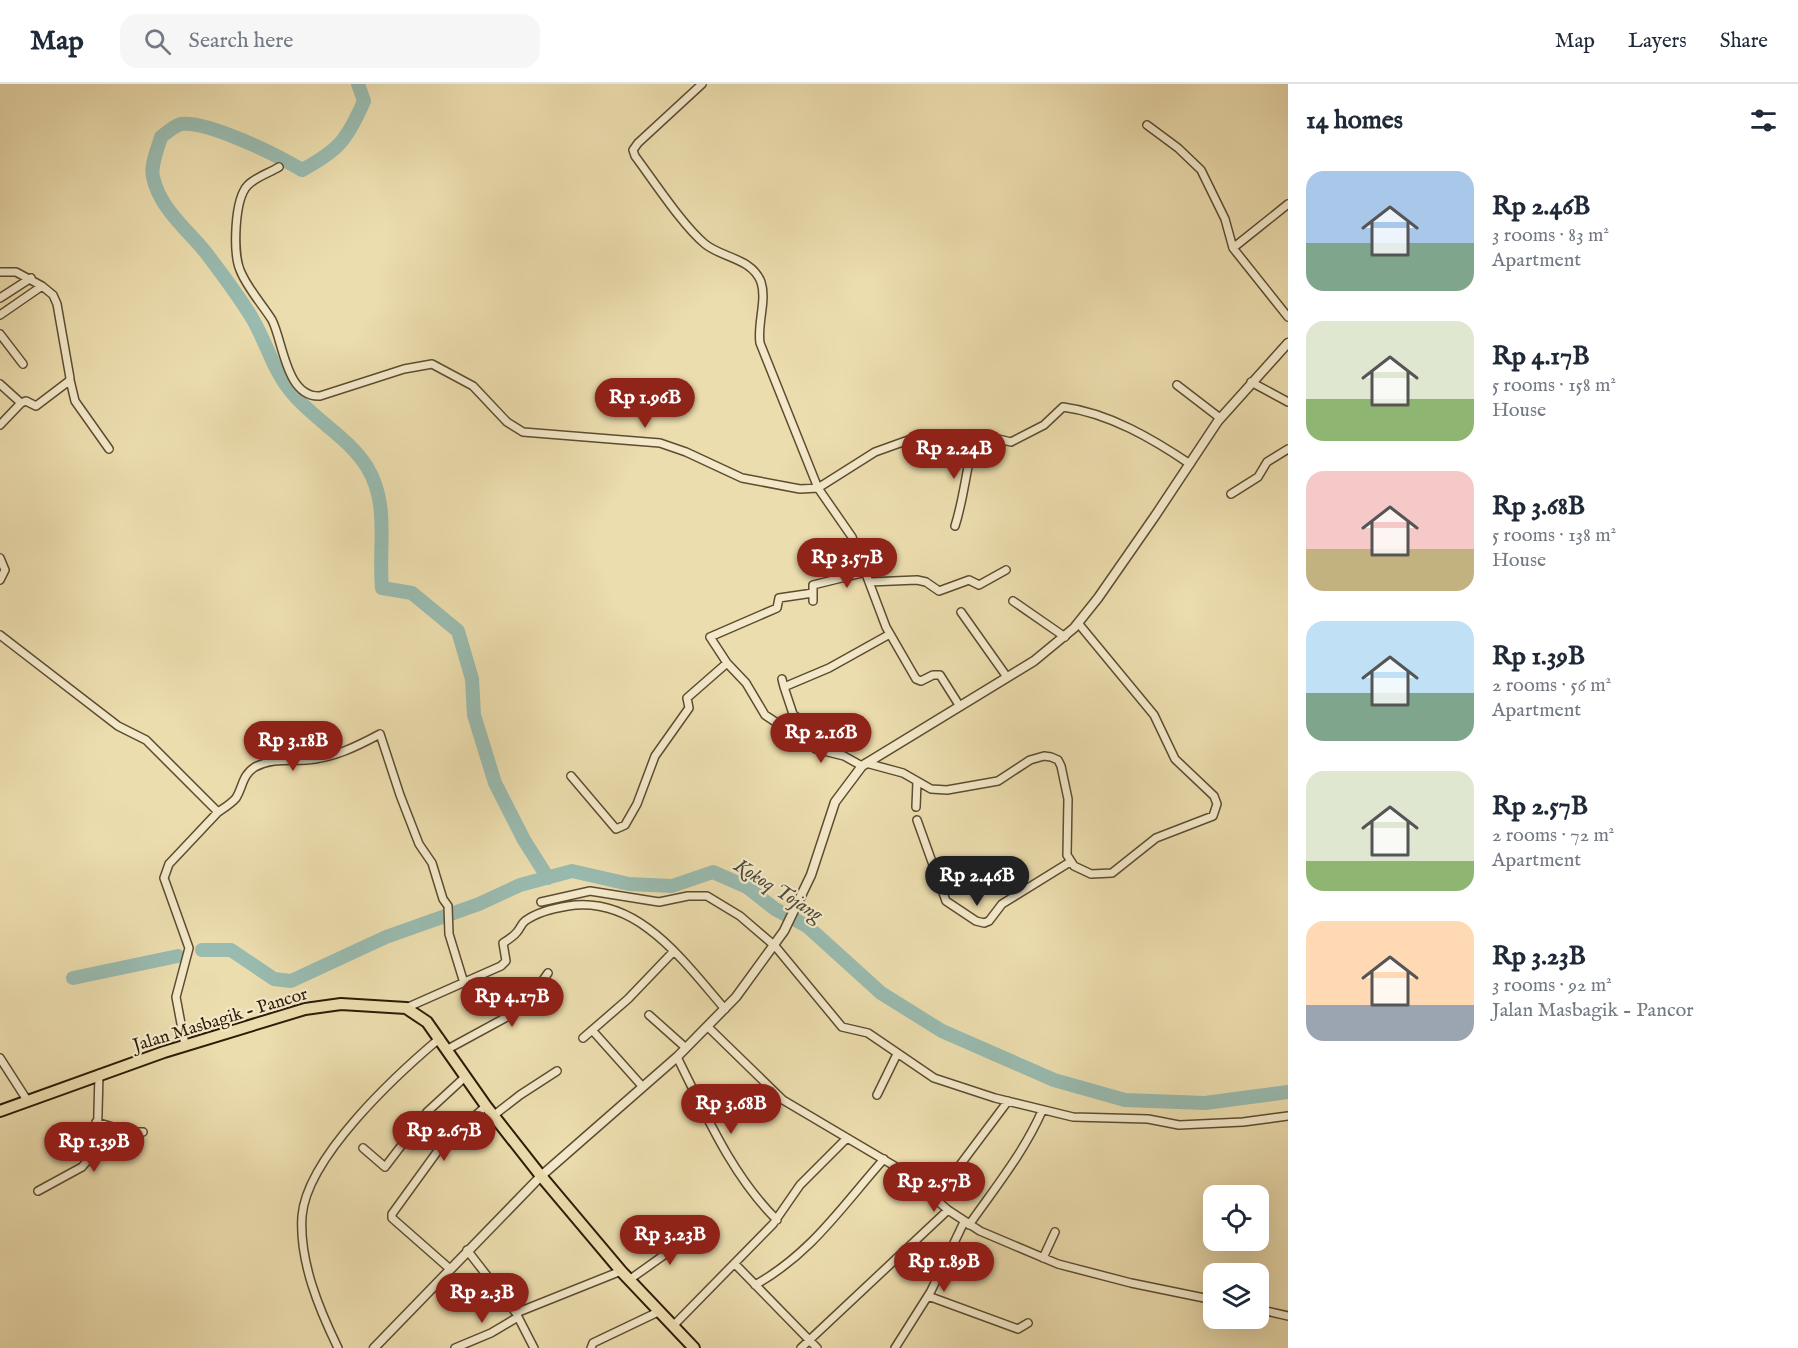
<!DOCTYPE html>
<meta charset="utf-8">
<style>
:root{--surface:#fff;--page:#f6f6f7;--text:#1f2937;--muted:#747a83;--line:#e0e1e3;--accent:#8f2418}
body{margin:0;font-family:"IM FELL English",serif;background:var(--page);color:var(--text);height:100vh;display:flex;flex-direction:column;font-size:22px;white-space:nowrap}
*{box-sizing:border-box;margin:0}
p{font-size:20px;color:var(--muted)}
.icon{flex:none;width:33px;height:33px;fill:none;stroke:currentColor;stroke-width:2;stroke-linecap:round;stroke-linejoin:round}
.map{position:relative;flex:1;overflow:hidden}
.side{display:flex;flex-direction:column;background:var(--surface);width:510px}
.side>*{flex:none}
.buttons{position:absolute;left:1203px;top:1101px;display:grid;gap:12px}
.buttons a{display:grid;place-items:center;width:66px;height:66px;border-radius:12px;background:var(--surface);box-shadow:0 6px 24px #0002;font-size:30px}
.price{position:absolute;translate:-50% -51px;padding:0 14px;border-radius:21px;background:var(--accent);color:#fff;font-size:20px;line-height:39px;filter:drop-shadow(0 2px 3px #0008)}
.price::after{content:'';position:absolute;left:50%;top:36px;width:18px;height:14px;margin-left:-9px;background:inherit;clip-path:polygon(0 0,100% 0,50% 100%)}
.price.selected{background:#222;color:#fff}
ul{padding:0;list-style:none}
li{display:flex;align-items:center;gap:18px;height:150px;padding:0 18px}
li span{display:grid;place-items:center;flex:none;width:168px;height:120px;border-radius:18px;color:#555}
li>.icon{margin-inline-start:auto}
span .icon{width:72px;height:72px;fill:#fffc;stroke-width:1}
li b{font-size:26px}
h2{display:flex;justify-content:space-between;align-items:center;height:72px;padding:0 18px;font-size:26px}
header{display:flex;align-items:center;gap:36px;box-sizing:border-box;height:84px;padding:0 30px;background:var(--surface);border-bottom:2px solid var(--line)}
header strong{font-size:28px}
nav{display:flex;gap:33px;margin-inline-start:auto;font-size:21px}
.search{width:420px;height:54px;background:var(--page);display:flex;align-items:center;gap:15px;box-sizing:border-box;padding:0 21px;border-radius:18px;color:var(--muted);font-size:22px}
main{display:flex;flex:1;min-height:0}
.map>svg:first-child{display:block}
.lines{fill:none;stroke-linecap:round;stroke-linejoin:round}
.river{stroke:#99bbb0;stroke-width:14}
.minor-casing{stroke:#5d4c30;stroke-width:10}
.tertiary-casing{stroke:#5d4c30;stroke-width:11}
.primary-casing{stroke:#2d1b06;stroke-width:14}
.minor{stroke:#f3e9ca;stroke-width:7}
.tertiary{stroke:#f3e9ca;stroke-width:8}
.primary{stroke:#ecddae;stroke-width:10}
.labels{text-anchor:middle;stroke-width:4.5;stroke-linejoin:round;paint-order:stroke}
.street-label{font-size:18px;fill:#2d1b06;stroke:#f3e9ca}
.water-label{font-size:20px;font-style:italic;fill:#4d4b39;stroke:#f3e9ca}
</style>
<header>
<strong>Map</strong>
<div class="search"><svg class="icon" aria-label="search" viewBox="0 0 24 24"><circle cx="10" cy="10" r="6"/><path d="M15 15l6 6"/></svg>Search here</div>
<nav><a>Map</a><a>Layers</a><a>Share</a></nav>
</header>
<main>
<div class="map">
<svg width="1288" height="1264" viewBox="0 0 1288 1264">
<rect width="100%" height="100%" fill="#ecddae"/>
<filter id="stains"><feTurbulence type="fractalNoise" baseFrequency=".00333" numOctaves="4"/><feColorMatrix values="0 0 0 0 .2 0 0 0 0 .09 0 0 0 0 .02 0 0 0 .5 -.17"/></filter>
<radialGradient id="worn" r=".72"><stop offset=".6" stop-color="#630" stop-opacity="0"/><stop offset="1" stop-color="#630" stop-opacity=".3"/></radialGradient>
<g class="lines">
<!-- river -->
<path class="river" d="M358 0 364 17C347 56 339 66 302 86 279 72 207 36 181 40 174 42 166 49 161 53 158 64 150 82 153 93 160 125 187 145 207 170 222 190 239 212 252 234 267 259 273 287 293 310 316 337 348 353 367 383 390 420 378 464 382 504L412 509 458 547 472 595 474 631 495 699 524 756 548 794
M202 866H231L274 895 291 897 386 853 479 820 520 801 572 787 629 800 672 802 713 788 747 803 775 825 807 842 881 909 942 947 1054 996 1125 1016 1205 1019 1288 1008
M73 894 178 872"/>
<defs>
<path id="minor" d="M702 0 638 59 633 66 635 72C653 96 683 142 705 160 722 174 752 174 761 198 767 216 757 240 760 259L818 404 852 453 886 543 916 595 921 597 933 591H940L959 621
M1147 41 1178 64 1201 86 1225 135 1233 164 1288 233
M279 83C269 89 256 93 248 101 234 115 233 169 240 186 247 204 262 220 272 236 283 257 286 314 320 312L404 285 432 280 473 302 507 338 523 348 660 359 686 368 742 394 800 405 818 404 875 368 914 354 935 352 974 357 990 353 1011 358 1044 341 1063 323C1109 329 1153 355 1190 380
M1233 164 1288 120
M0 188H16L42 202
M0 214 31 194
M0 231 42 202 53 211 57 220 70 294 69 297 36 322 26 317 21 319 0 341
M0 250 23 280
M70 296 75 317 109 365
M1251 298 1288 318
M0 300 21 319
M1177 301 1220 334
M1231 410 1258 393 1267 378 1288 365
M955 442C964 414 966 385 974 357
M0 474 5 486 0 496
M869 498 917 496 926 498 939 507 969 496 979 501 1006 486
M813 509V501L866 488
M1013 517 1065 553
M961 528 1007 593
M0 551 118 642 146 656 218 728 169 780 164 794 189 864 176 913 185 961
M727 579 746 599 765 631 816 665 844 672 862 682
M782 595 784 603 829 584 890 550
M784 603 793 630 810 645 802 655
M866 679 903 689 931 705 947 706 998 697 1030 676 1044 672 1051 673 1058 676 1061 682 1068 715 1067 771 1074 782 1091 790 1112 789 1156 754 1213 732 1217 720 1214 712 1175 675 1154 631 1078 539
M571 692 616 745 625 741 637 720 655 672 689 624 687 614 727 579 710 553 777 524 779 514 813 509V517
M916 723 917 698
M218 728C224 724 231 720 236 714 243 703 242 691 255 683 272 674 288 677 306 676 333 674 356 663 380 650L400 711 419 760 432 779 443 815 448 822 449 850 464 899
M917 736 946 817 976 837 984 839 989 837 1002 820 1070 778
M541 818 590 807 659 818 688 812H707L740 832 775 862 842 943 868 949 934 994 995 1014 1073 1033 1148 1035 1179 1041 1243 1038 1288 1032
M406 924 501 882 506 877 503 859C508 856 513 853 517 848 520 845 521 840 525 837 536 829 555 824 568 822 638 811 684 878 725 925
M649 931 686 964
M708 943 783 1016 903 1087 948 1126 980 1147 1058 1180 1131 1199 1214 1216
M592 946 642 1002
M583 954 628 915 673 868
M448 965 514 929 528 917 548 889
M677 973C705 1029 732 1092 777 1136
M0 974 27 1016
M877 1011 897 970
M493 1032 520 1011 557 987
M96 1038 130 1048H143
M363 1064 385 1083 427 1028 465 993
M38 1107 82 1083 97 1065 99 990
M936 1113 1008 1017
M969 1141C995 1104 1024 1068 1042 1027
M467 1166 516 1229 534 1264
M1043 1174 1055 1148
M735 1180 817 1264
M450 1185 392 1134V1130L442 1061 486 1022
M629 1196 695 1149
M755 1201C812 1169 842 1122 884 1075
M928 1212 1018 1245 1028 1239
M1258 1225 1288 1232
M516 1229 621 1187
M673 1242 773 1140 800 1101 847 1054
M338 1264C319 1225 299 1177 302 1132 307 1073 396 991 440 954
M455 1264 491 1249 518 1233
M591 1264 593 1259 658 1228
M801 1264 948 1126
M895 1264 931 1207 964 1138"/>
<path id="tertiary" d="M374 1264 541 1092 677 973 736 913 784 847 811 791 835 718 862 682 1034 577 1074 544 1098 514 1155 432 1218 337 1288 259"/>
<path id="primary" d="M0 1027 164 968 305 925 341 920 406 924 427 938 486 1022 541 1092 621 1187 694 1264"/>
</defs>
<!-- minor casing -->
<use href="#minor" class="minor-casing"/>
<!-- tertiary casing -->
<use href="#tertiary" class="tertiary-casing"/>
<!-- primary casing -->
<use href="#primary" class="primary-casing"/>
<!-- minor -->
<use href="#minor" class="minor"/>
<!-- tertiary -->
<use href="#tertiary" class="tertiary"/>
<!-- primary -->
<use href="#primary" class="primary"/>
</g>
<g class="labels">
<!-- street labels -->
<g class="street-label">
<text transform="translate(220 935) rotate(-17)" y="6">Jalan Masbagik - Pancor</text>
</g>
<!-- water labels -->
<g class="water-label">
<text transform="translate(779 805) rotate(32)" y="7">Kokoq Tojang</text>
</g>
</g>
<rect width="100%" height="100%" filter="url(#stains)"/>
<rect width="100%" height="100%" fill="url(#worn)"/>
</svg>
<div class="buttons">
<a><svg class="icon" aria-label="locate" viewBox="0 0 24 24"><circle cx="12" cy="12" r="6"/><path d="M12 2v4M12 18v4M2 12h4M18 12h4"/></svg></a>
<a><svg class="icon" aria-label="layers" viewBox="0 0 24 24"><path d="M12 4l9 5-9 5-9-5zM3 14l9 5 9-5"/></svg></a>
</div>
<b class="price" style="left:645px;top:345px">Rp 1.96B</b>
<b class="price" style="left:954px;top:396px">Rp 2.24B</b>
<b class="price" style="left:847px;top:505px">Rp 3.57B</b>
<b class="price" style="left:821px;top:680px">Rp 2.16B</b>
<b class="price" style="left:293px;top:688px">Rp 3.18B</b>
<b class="price selected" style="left:977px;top:823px">Rp 2.46B</b>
<b class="price" style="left:512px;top:944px">Rp 4.17B</b>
<b class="price" style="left:731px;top:1051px">Rp 3.68B</b>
<b class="price" style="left:444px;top:1078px">Rp 2.67B</b>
<b class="price" style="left:94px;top:1089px">Rp 1.39B</b>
<b class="price" style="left:934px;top:1129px">Rp 2.57B</b>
<b class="price" style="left:670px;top:1182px">Rp 3.23B</b>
<b class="price" style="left:944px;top:1209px">Rp 1.89B</b>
<b class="price" style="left:482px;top:1240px">Rp 2.3B</b>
</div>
<section class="side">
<h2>14 homes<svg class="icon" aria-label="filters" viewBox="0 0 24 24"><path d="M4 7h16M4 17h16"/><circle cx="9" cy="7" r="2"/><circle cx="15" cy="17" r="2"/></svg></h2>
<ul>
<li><span style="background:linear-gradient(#a9c7e8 60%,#7fa58c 0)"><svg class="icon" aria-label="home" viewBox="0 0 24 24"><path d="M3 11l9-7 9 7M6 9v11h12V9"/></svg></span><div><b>Rp 2.46B</b><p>3 rooms · 83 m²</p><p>Apartment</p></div></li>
<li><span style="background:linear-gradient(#dfe7d0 65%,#8fb573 0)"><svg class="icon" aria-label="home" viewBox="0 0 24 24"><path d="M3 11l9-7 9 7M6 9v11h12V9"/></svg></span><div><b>Rp 4.17B</b><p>5 rooms · 158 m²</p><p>House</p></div></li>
<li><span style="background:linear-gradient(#f6c9c9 65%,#c2b280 0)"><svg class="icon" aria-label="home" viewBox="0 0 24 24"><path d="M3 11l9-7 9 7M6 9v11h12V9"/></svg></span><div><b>Rp 3.68B</b><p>5 rooms · 138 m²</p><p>House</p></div></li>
<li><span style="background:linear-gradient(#bfe0f5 60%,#7fa58c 0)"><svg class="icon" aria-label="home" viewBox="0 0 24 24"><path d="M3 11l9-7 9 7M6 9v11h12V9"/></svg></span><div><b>Rp 1.39B</b><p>2 rooms · 56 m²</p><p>Apartment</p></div></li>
<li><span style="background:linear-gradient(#dfe7d0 75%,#8fb573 0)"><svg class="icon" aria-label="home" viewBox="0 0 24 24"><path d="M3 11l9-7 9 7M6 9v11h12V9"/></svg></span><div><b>Rp 2.57B</b><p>2 rooms · 72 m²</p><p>Apartment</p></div></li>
<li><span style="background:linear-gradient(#ffd9b3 70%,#9aa5b1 0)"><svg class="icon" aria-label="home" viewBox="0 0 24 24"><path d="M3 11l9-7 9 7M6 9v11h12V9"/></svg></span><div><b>Rp 3.23B</b><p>3 rooms · 92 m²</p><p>Jalan Masbagik - Pancor</p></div></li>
</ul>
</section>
</main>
